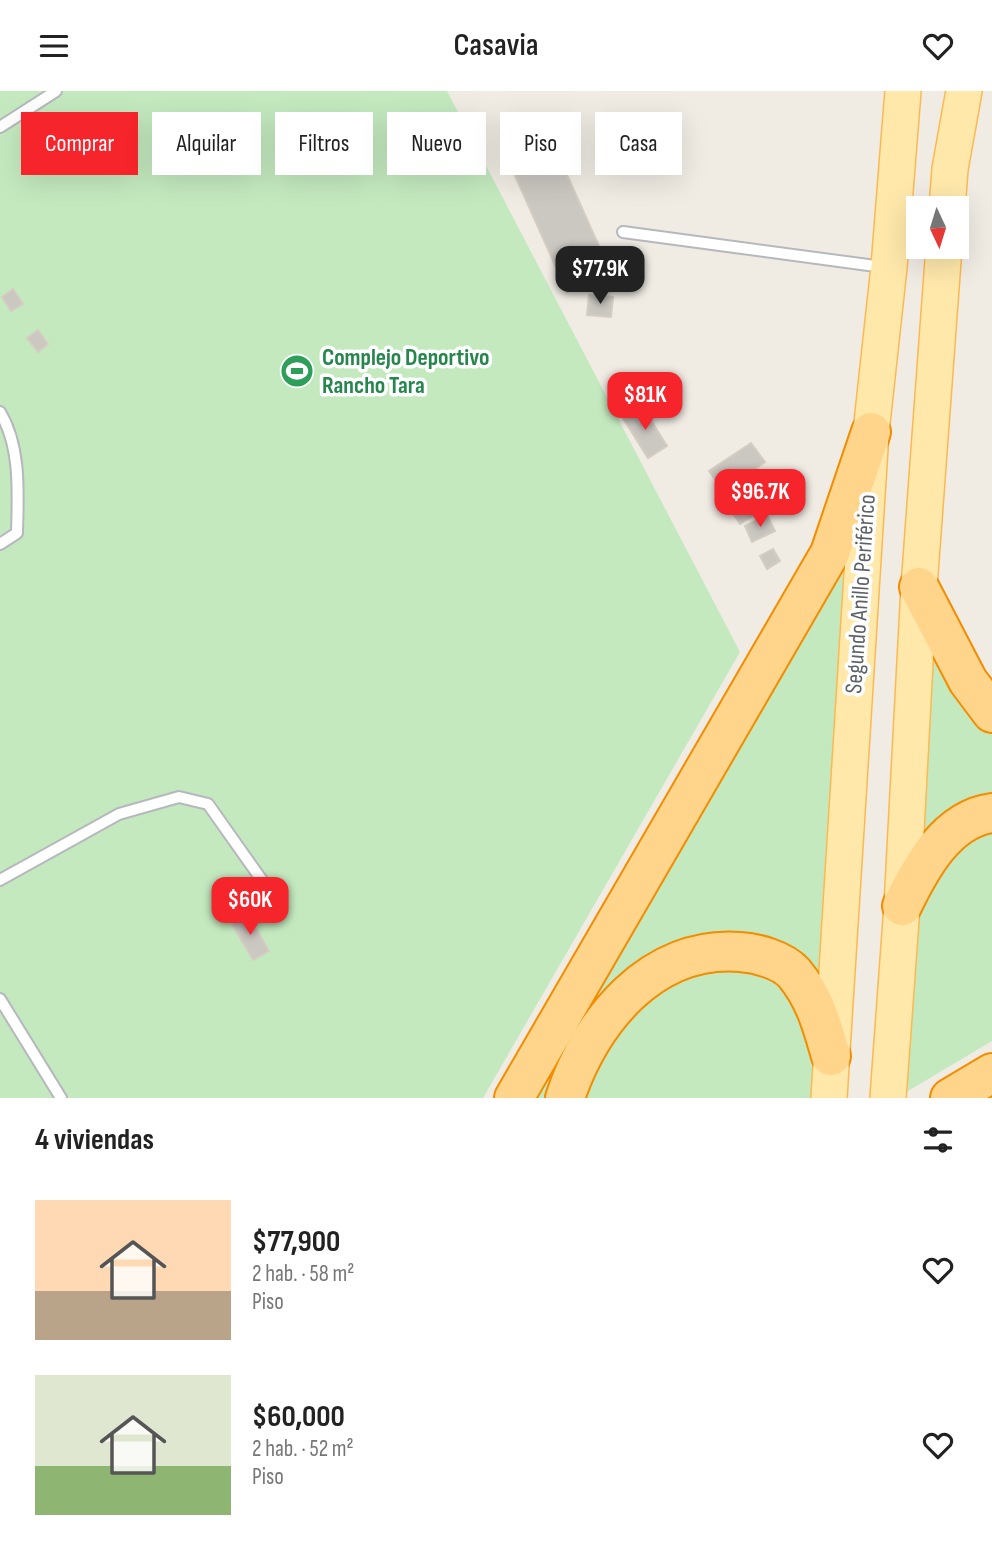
<!DOCTYPE html>
<html lang="es">
<meta charset="utf-8">
<style>
:root{--surface:#fff;--page:#f2f2f2;--text:#222;--muted:#767676;--accent:#f6242b}
body{margin:0;font-family:"Sofia Sans Condensed",sans-serif;background:var(--page);color:var(--text);height:100vh;display:flex;flex-direction:column;font-size:26px;white-space:nowrap}
*{box-sizing:border-box;margin:0}
p{font-size:23px;color:var(--muted)}
.icon{flex:none;width:38px;height:38px;fill:none;stroke:currentColor;stroke-width:2;stroke-linecap:round;stroke-linejoin:round}
.map{position:relative;height:1007px;overflow:hidden}
.sheet{display:flex;flex-direction:column;background:var(--surface);flex:1}
.sheet>*{flex:none}
.guide{position:absolute;left:21px;top:21px;width:950px;height:63px;display:flex;gap:14px}
.needle{width:46px;rotate:176deg}
.fabs{position:absolute;left:906px;top:105px;display:grid;gap:14px}
.fabs a{display:grid;place-items:center;width:63px;height:63px;border-radius:0px;background:var(--surface);box-shadow:0 7px 28px #0002;font-size:35px}
.price{position:absolute;translate:-50% -60px;padding:0 16px;border-radius:14px;background:var(--accent);color:#fff;font-size:23px;line-height:46px;filter:drop-shadow(0 2px 4px #0008)}
.price::after{content:'';position:absolute;left:50%;top:42px;width:21px;height:16px;margin-left:-10px;background:inherit;clip-path:polygon(0 0,100% 0,50% 100%)}
.price.current{background:#222;color:#fff}
ul{padding:0;list-style:none}
li{display:flex;align-items:center;gap:21px;height:175px;padding:0 35px}
li span{display:grid;place-items:center;flex:none;width:196px;height:140px;border-radius:0px;color:#555}
li>.icon{margin-inline-start:auto}
span .icon{width:84px;height:84px;fill:#fffc;stroke-width:1}
li b{font-size:30px}
h2{display:flex;justify-content:space-between;align-items:center;height:84px;padding:0 35px;font-size:30px}
.chip{padding:0 24px;border-radius:0px;background:var(--surface);box-shadow:0 7px 28px #0002;font-size:24px;line-height:63px}
.chip.current{background:var(--accent);color:#fff}
header{display:flex;justify-content:space-between;align-items:center;height:91px;padding:0 35px;background:var(--surface);font-size:32px;font-weight:600}
.map>svg:first-child{display:block}
.green{fill:#c4e9bf}
.building{fill:#cbc7c1;stroke:#d5cdc2;stroke-width:2}
.lines{fill:none;stroke-linecap:round;stroke-linejoin:round}
.lane-casing{stroke:#b5b8bc;stroke-width:14}
.primary-casing{stroke:#fcb951;stroke-width:38}
.highway-casing{stroke:#f48c00;stroke-width:42}
.lane{stroke:#fff;stroke-width:10}
.primary{stroke:#ffe8aa;stroke-width:35}
.highway{stroke:#ffd58c;stroke-width:38}
.labels{text-anchor:middle;stroke-width:7;stroke-linejoin:round;paint-order:stroke}
.leisure-label{font-size:24px;font-weight:bold;fill:#27864d;stroke:#fff;text-anchor:start}
.street-label{font-size:24px;fill:#5c6266;stroke:#fff}
</style>
<header><svg class="icon" aria-label="menu" viewBox="0 0 24 24"><path d="M4 6h16M4 12h16M4 18h16"/></svg>Casavia<svg class="icon" aria-label="heart" viewBox="0 0 24 24"><path d="M12 20l-8-8c-3-5 5-10 8-4 3-6 11-1 8 4z"/></svg></header>
<div class="map">
<svg width="992" height="1007" viewBox="0 0 992 1007">
<rect width="100%" height="100%" fill="#f0ece4"/>
<!-- green -->
<path class="green" d="M0 0H447L740 561 483 1007H0Z
M859 414 830 825 818 896 696 856 555 1007H524Z
M932 534 992 637V713L918 764Z
M992 730V950L903 1003 917 808 930 778Z
M721 869 783 887 821 958 818 1007H575L649 897Z"/>
<!-- building -->
<path class="building" d="M556 59 611 182 567 201 512 78Z
M13 198 23 213 11 220 2 206Z
M589 204 613 206 611 226 587 224Z
M38 239 48 253 38 261 27 247Z
M642 315 667 355 648 367 623 327Z
M751 352 765 371 723 400 709 380Z
M769 381 784 405 740 433 725 410Z
M767 424 775 440 752 451 745 435Z
M773 458 780 470 767 478 760 465Z
M248 823 269 860 253 869 232 833Z"/>
<g class="lines">
<defs>
<path id="lane" d="M0 36 56 0
M623 141 883 176
M0 321C21 356 18 401 17 442L0 453
M0 789 119 723 179 706 208 713 266 795
M0 908 61 1007"/>
<path id="primary" d="M947 117 950 78 964 0
M829 1007 871 341 889 176 903 0
M888 1007 902 815 919 496 944 156"/>
<path id="highway" d="M919 496 968 590 992 622
M902 815C920 778 946 728 992 722
M514 1007 830 462 871 341
M565 1007C590 930 652 854 740 861 757 862 782 869 794 882 815 907 822 934 831 965
M950 1007 992 982"/>
</defs>
<!-- lane casing -->
<use href="#lane" class="lane-casing"/>
<!-- primary casing -->
<use href="#primary" class="primary-casing"/>
<!-- highway casing -->
<use href="#highway" class="highway-casing"/>
<!-- lane -->
<use href="#lane" class="lane"/>
<!-- primary -->
<use href="#primary" class="primary"/>
<!-- highway -->
<use href="#highway" class="highway"/>
</g>
<!-- icons -->
<defs>
<symbol id="stadium-disc" viewBox="-11 -11 22 22"><circle r="9.5" fill="#2e9e5b" stroke="#fff"/><path d="M0-5a6.5 5 0 1 0 0 10a6.5 5 0 1 0 0-10ZM-3.5-1.8h7v3.6h-7Z" fill="#fff"/></symbol>
</defs>
<g fill-rule="evenodd">
<use href="#stadium-disc" x="278" y="261" width="38" height="38"/>
</g>
<g class="labels">
<!-- leisure labels -->
<g class="leisure-label">
<text x="322" y="274">Complejo Deportivo<tspan x="322" dy="28">Rancho Tara</tspan></text>
</g>
<!-- street labels -->
<g class="street-label">
<text transform="translate(860 503) rotate(-86)" y="8">Segundo Anillo Periférico</text>
</g>
</g>
</svg>
<div class="fabs">
<a><svg class="needle" viewBox="-14 -14 28 28"><path d="M0-13l5 13h-10z" fill="#e53935"/><path d="M0 13l5-13h-10z" fill="#767676"/></svg></a>
</div>
<b class="price current" style="left:600px;top:215px">$77.9K</b>
<b class="price" style="left:645px;top:341px">$81K</b>
<b class="price" style="left:760px;top:438px">$96.7K</b>
<b class="price" style="left:250px;top:846px">$60K</b>
<div class="guide">
<a class="chip current">Comprar</a>
<a class="chip">Alquilar</a>
<a class="chip">Filtros</a>
<a class="chip">Nuevo</a>
<a class="chip">Piso</a>
<a class="chip">Casa</a>
</div>
</div>
<section class="sheet">
<h2>4 viviendas<svg class="icon" aria-label="filters" viewBox="0 0 24 24"><path d="M4 7h16M4 17h16"/><circle cx="9" cy="7" r="2"/><circle cx="15" cy="17" r="2"/></svg></h2>
<ul>
<li><span style="background:linear-gradient(#ffd9b3 65%,#b9a48a 0)"><svg class="icon" aria-label="home" viewBox="0 0 24 24"><path d="M3 11l9-7 9 7M6 9v11h12V9"/></svg></span><div><b>$77,900</b><p>2 hab. · 58 m²</p><p>Piso</p></div><svg class="icon" aria-label="heart" viewBox="0 0 24 24"><path d="M12 20l-8-8c-3-5 5-10 8-4 3-6 11-1 8 4z"/></svg></li>
<li><span style="background:linear-gradient(#dfe7d0 65%,#8fb573 0)"><svg class="icon" aria-label="home" viewBox="0 0 24 24"><path d="M3 11l9-7 9 7M6 9v11h12V9"/></svg></span><div><b>$60,000</b><p>2 hab. · 52 m²</p><p>Piso</p></div><svg class="icon" aria-label="heart" viewBox="0 0 24 24"><path d="M12 20l-8-8c-3-5 5-10 8-4 3-6 11-1 8 4z"/></svg></li>
</ul>
</section>
